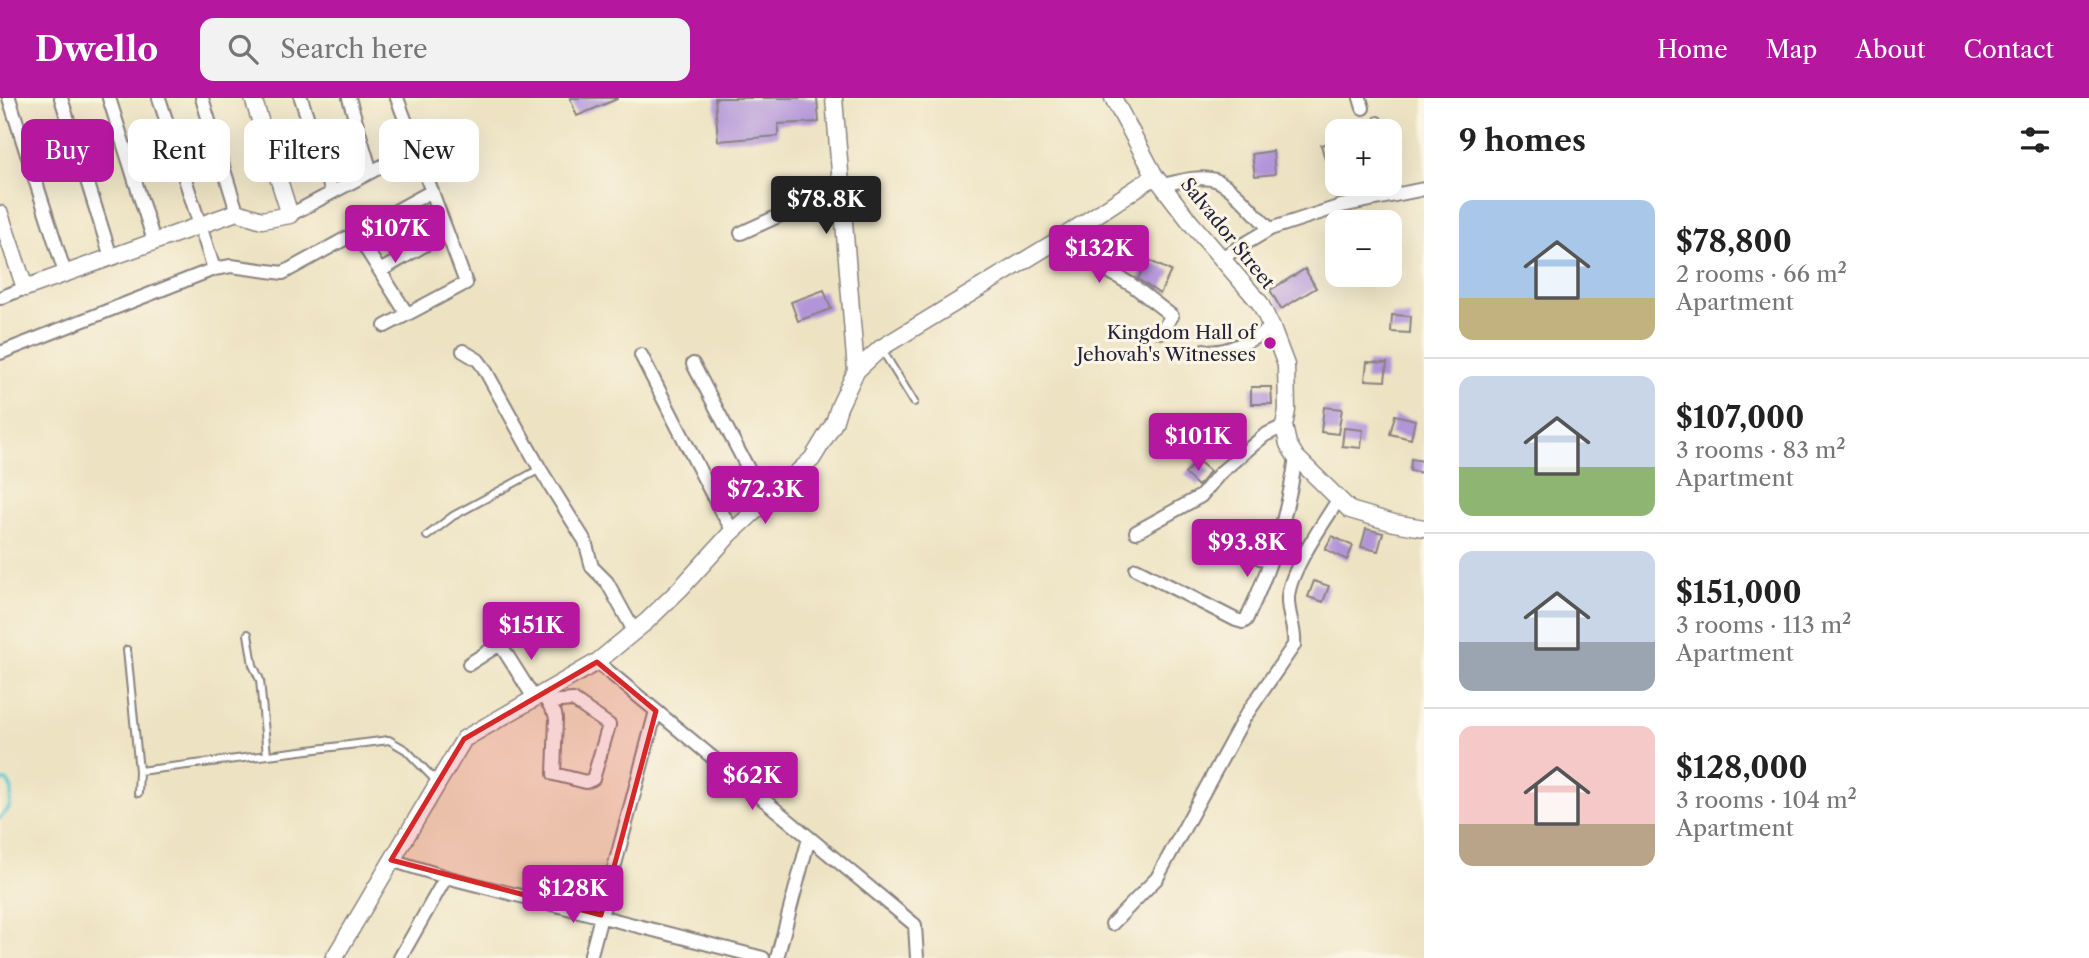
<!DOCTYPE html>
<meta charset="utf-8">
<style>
:root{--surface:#fff;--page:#f2f2f2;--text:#222;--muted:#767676;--line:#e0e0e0;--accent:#b5179e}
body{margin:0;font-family:"Libre Caslon Text",serif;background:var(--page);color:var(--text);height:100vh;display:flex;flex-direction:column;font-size:26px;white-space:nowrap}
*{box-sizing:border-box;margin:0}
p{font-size:23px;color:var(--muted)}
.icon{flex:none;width:38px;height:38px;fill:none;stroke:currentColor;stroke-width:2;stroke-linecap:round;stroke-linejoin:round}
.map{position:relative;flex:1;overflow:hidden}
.side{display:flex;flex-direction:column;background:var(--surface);width:665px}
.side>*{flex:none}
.hud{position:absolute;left:21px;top:21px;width:665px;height:63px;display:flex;gap:14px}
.fabs{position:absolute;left:1325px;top:21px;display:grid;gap:14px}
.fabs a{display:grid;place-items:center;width:77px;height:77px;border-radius:14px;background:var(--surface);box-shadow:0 7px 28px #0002;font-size:35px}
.price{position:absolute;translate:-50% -60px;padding:0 16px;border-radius:7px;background:var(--accent);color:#fff;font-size:23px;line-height:46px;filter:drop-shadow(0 2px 4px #0008)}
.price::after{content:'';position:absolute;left:50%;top:42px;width:21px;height:16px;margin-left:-10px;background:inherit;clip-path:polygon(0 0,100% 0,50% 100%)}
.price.on{background:#222;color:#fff}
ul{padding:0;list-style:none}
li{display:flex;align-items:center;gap:21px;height:175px;padding:0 35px}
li+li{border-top:2px solid var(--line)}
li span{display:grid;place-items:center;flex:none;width:196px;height:140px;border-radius:14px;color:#555}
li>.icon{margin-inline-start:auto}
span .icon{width:84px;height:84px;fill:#fffc;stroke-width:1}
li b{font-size:30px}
h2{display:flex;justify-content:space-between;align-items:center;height:84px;padding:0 35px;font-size:30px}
.tag{padding:0 24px;border-radius:14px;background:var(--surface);box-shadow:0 7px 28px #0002;font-size:24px;line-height:63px}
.tag.on{background:var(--accent);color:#fff}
header{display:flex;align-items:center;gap:42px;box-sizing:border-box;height:98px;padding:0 35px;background:var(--accent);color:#fff}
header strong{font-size:33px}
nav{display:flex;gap:38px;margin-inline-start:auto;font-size:24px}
.search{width:490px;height:63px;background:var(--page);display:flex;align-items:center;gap:18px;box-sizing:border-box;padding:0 24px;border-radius:14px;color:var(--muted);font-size:26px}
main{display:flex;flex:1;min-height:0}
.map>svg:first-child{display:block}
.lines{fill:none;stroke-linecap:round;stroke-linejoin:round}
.stream{stroke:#5bc8cf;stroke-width:3.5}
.building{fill:#b295d9}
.service-casing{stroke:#88827f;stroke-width:10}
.minor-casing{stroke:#88827f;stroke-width:16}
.tertiary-casing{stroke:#88827f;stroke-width:19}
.service{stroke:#fff;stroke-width:6}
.minor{stroke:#fff;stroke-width:12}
.tertiary{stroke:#fff;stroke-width:16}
.marked{fill:#d62828;fill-opacity:0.2;stroke:#d62828;stroke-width:5;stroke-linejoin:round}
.poi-dot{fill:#b5179e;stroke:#fcf5e5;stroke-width:2.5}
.labels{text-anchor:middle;stroke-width:6;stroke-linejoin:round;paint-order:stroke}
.street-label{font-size:19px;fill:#22223b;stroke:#fcf5e5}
.poi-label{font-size:19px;fill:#22223b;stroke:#fcf5e5;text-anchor:end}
</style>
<header>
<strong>Dwello</strong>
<div class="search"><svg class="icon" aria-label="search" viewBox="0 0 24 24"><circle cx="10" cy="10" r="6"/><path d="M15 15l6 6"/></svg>Search here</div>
<nav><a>Home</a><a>Map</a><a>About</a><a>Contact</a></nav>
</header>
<main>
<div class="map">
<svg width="1424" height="860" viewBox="0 0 1424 860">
<rect width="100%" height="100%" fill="#fcf5e5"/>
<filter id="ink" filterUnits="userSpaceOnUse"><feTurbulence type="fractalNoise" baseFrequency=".0143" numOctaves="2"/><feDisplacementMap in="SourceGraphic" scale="14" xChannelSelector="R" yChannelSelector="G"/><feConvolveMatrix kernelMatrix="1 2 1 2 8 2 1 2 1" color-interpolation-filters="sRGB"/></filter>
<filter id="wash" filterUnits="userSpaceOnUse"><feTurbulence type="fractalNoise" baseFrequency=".00686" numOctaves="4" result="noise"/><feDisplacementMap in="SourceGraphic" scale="28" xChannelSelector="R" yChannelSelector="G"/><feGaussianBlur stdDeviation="1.57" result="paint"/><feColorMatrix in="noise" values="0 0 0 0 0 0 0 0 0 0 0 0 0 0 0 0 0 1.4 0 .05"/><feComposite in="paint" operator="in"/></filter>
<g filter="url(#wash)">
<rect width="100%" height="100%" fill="#ede3c3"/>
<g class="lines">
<!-- stream -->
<path class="stream" d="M0 683H7L12 691 9 710 0 720"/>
</g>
<g id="blocks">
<!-- building -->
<path class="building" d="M570 0H617V1L577 18Z
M715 0H817L819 24 778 26V38L718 43Z
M1337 43V58L1325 61 1321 47Z
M1273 53 1275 76 1255 78 1252 56Z
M1148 162 1171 173 1160 196 1138 181Z
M1305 171 1316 190 1281 211 1270 192Z
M824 192 831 211 798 223 791 204Z
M1392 217 1411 218 1410 235 1391 234Z
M1367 264 1387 265 1385 283 1365 282Z
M1251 289H1271L1272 306H1251Z
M1324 309 1342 311 1338 336 1321 334Z
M1395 317 1415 322 1411 341 1390 336Z
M1344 330 1363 332 1361 350 1342 348Z
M1411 361 1424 363V375L1410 373Z
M1197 362 1210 373 1198 388 1185 376Z
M1366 431 1383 435 1378 453 1361 449Z
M1332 438 1353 448 1347 462 1325 451Z
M1287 439 1301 444 1292 460 1282 457Z
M1314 483 1329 488 1323 504 1308 499Z"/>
</g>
</g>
<g filter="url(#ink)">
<use href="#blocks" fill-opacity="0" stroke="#88827f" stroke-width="2"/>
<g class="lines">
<defs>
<path id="service" d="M1378 22 1381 33
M1390 69 1396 97
M882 252 914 304
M427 438 453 418 540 371
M248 536 253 567 260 582 267 657
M127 552 139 673 138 695
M139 673 389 642 406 652 437 684"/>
<path id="minor" d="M9 0 65 175
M61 0 111 159
M109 0 154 143
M159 0 214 171
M202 0 237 114
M301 0 332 94
M349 0 371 74
M1360 0 1363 10
M1162 87C1178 84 1195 78 1211 81 1229 83 1256 118 1270 131L1341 108 1424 91
M290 117 416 50
M356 135 407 216
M741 135 840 90
M1063 139 1069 150 1132 187 1172 218 1161 234
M1221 160 1270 131
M380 173 447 134
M0 200 25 190
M385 228 466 185 397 0
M1204 252C1223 259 1256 239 1272 230
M463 253 478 262 484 270 540 371 585 443 592 469 607 484 634 533
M0 255 214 171 231 168 283 175 432 93
M641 257 718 408 733 433
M693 266 765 403
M1136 434 1201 398 1220 375 1265 337 1284 328
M1233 449 1270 464
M1136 471 1236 522 1243 524 1246 522C1271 470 1288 416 1296 359
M597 564 915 827 917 860
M469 566 500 546 534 600
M542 596 555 616 556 621 554 676 586 684 593 681 609 627 573 602 548 604
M391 762 446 779 763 860
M1112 826 1157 780 1244 620 1294 547C1296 531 1287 516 1288 499 1290 472 1323 426 1338 402
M400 860 446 779
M590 860 656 613
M777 860 809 740"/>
<path id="tertiary" d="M834 0 856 273
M1113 0 1155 78 1191 125 1260 205 1272 230 1286 267 1287 312 1284 328 1288 346 1296 359 1350 412 1394 425 1424 430
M0 116 25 190 237 114 262 122 290 117 253 0
M334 860 464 641 597 564 647 523 680 491 730 436 812 361 834 325 839 309 856 273 881 250 1063 139 1155 78"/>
</defs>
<!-- service casing -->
<use href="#service" class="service-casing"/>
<!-- minor casing -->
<use href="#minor" class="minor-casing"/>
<!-- tertiary casing -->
<use href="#tertiary" class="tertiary-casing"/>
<!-- service -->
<use href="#service" class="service"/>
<!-- minor -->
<use href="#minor" class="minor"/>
<!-- tertiary -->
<use href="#tertiary" class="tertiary"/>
</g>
</g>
<!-- marked area -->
<path class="marked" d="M597 564 656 613 601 817 391 762 464 641Z"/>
<!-- markers -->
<circle class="poi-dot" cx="1270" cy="245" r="7"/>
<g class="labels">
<!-- street labels -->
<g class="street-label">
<text transform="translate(1228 135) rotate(51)" y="7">Salvador Street</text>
</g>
<!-- poi labels -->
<g class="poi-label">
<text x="1256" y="241">Kingdom Hall of<tspan x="1256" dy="22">Jehovah's Witnesses</tspan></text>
</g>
</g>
</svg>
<div class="fabs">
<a>+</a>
<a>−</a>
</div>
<b class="price on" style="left:826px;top:138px">$78.8K</b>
<b class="price" style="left:395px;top:167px">$107K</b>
<b class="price" style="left:1099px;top:187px">$132K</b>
<b class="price" style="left:1198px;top:375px">$101K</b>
<b class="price" style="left:765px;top:428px">$72.3K</b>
<b class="price" style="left:1247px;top:481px">$93.8K</b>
<b class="price" style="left:531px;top:564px">$151K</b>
<b class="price" style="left:752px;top:714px">$62K</b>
<b class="price" style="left:573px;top:827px">$128K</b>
<div class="hud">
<a class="tag on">Buy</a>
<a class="tag">Rent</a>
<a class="tag">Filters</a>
<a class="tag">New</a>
</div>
</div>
<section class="side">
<h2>9 homes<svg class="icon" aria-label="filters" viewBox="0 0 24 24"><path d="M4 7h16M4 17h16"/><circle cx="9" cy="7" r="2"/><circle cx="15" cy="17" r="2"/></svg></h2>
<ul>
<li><span style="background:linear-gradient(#a9c7e8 70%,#c2b280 0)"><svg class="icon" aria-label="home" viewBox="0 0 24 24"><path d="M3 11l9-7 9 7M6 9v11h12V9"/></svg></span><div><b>$78,800</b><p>2 rooms · 66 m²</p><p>Apartment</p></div></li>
<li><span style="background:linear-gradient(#c9d6e8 65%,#8fb573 0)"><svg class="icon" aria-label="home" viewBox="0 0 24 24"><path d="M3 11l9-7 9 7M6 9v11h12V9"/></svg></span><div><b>$107,000</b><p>3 rooms · 83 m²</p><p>Apartment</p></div></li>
<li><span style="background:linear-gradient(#c9d6e8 65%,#9aa5b1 0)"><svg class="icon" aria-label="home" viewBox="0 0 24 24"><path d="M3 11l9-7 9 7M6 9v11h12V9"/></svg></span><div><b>$151,000</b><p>3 rooms · 113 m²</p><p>Apartment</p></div></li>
<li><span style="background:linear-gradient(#f6c9c9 70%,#b9a48a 0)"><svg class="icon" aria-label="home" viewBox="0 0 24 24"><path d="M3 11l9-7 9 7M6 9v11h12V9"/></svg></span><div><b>$128,000</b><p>3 rooms · 104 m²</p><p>Apartment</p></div></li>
</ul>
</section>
</main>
